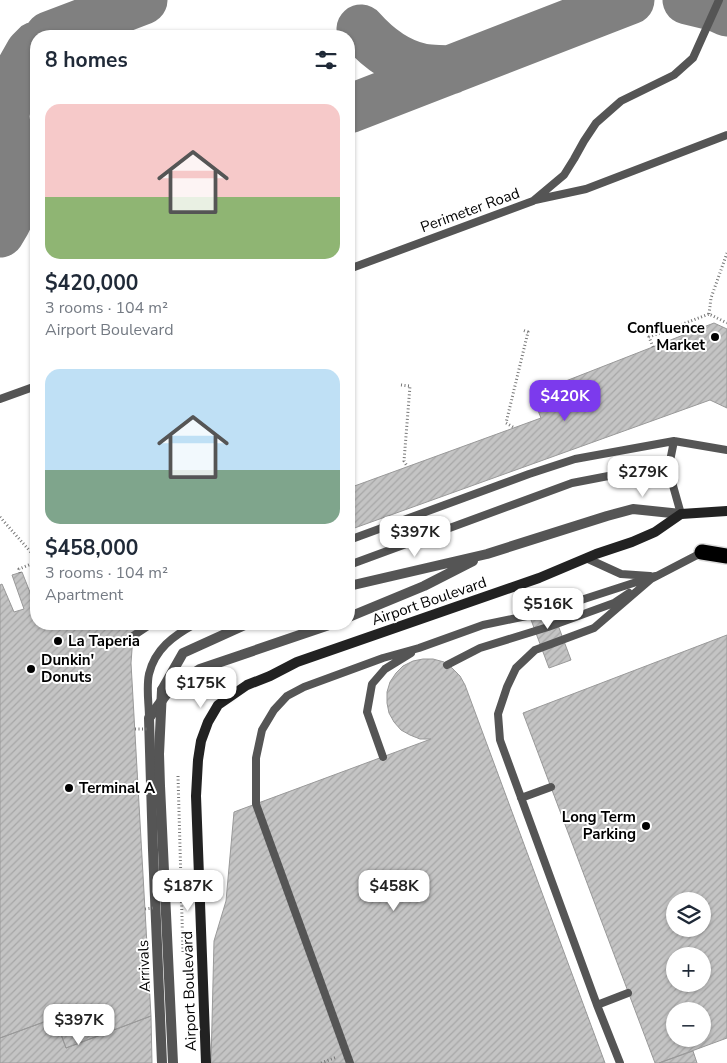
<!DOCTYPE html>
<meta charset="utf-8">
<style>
:root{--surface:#fff;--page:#f6f6f7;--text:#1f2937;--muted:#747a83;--accent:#7c3aed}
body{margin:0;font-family:"Nunito Sans",sans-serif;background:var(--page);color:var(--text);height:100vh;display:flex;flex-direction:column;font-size:19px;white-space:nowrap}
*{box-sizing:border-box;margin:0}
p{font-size:16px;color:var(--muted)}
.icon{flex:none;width:28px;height:28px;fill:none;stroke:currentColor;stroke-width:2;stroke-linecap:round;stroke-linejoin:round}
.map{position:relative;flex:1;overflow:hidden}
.drawer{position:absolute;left:30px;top:30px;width:325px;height:600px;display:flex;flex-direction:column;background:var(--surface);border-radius:20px;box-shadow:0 1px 4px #0004}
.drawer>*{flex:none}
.buttons{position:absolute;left:666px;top:892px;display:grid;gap:10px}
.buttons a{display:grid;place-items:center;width:45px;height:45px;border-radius:50%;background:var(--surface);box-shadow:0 1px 4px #0004;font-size:25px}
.price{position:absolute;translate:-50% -42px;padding:0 11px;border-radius:10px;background:#fff;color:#222;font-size:16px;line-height:32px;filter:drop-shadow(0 1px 2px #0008)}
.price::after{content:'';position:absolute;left:50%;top:30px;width:15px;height:11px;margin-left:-8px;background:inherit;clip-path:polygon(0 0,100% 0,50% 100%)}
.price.on{background:var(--accent);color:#fff}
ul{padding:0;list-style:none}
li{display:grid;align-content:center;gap:10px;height:265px;padding:0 15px}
li span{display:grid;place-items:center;height:155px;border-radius:15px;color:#555}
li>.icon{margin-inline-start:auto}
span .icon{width:90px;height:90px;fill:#fffc;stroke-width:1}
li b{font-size:21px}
h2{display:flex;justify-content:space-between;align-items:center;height:60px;padding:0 15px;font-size:21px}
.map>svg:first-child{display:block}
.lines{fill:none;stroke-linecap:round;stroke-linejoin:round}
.taxiway{stroke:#808080;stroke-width:49}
.building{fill:url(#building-hatch);stroke:#999;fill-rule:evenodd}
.highway-casing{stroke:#dbdbdb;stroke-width:18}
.path{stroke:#777;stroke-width:3;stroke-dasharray:1 2.5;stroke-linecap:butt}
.lane{stroke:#555;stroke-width:8}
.street{stroke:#555;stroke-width:10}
.secondary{stroke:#222;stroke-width:10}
.highway{stroke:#000;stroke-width:15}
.path-bridge{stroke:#777;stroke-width:3;stroke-dasharray:1 2.5;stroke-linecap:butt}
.street-bridge{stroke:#555;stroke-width:10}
.poi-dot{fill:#000;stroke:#fff;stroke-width:2}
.labels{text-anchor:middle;stroke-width:4;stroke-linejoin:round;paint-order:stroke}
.street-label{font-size:15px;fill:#000;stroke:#fff}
.poi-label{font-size:15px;font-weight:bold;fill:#000;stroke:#fff;text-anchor:start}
</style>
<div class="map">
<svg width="727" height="1063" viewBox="0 0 727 1063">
<defs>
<pattern id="building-hatch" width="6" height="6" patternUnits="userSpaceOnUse" patternTransform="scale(1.25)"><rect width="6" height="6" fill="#c4c4c4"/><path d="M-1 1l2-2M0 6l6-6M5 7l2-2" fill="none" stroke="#a7a7a7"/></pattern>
</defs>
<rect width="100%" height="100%" fill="#fff"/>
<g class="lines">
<!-- taxiway -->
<path class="taxiway" d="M687 0 716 7 727 12
M361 29C377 47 398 63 422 68 431 70 441 69 450 70
M49 36 143 0
M36 46 30 52 12 84 7 101 5 116 7 136 17 162 36 180
M349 109 630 0
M0 233C16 208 20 191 17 162"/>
</g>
<!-- building -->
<path class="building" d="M714 323 727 329V408L710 400 349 530V488L541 418 537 408 556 402 553 386Z
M22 572 35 605 36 604V624H137L133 636 131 663 151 1016 66 1048 55 1018 0 1038V585L2 584 14 612 24 609 12 575Z
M546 593 571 660 549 668 524 601Z
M727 635V1038L659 1063H655L523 713ZM675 901H702V929H675ZM675 956H702V984H675ZM675 1011H702V1039H675Z
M423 659H433L444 662 452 668 460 676 465 685 605 1063H211L214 941 226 901 234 812 431 739H420L410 735 401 730 394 722 389 713 387 703V692L390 682 396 673 403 666 413 661Z
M151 1016 152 1063H0V1038L55 1018 66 1048Z
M693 1051 697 1063H659Z"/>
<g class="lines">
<defs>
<path id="highway" d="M702 552 727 556"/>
</defs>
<!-- highway casing -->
<use href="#highway" class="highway-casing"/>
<!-- path -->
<path class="path" d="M709 314 711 298 727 253
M653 347 649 337 709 314 727 323
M401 385 410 386 404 461 407 466
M513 427 506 423 528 332 522 330
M0 517 36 558
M20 573 19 569 36 562
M178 776 183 953
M321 1063 337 1057"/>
<!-- lane -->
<path class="lane" d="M535 200 586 189 727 135
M349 269 533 201 564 175 574 159 584 141 596 123 621 101 674 75 693 58 719 0
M0 399 36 386
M674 441 670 461V475L681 514
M349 540 529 474 575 459 674 441 727 450
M586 558 621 574 650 576
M349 565 572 483 624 473 670 470
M651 579 703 552
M133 636 151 624
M447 665 480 648 548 627 614 603 629 593
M149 718C149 704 146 688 149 674 155 649 173 636 195 624
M383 757 367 712 372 684 385 669 411 653
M521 798 551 787
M597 1005 628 993
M350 1063 256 804V758L262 730 274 710 287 696 304 687 383 658 419 648 483 625 541 613 655 576
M620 1063 597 1005 500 740 498 714 507 687 516 668 535 650 594 628 651 579"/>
<!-- street -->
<path class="street" d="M349 586 487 554 607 516 633 509 681 514
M349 617 424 586 473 561
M162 690 183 653 247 624
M162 1063 153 850 149 718 171 688 200 669 332 624"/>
<!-- secondary -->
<path class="secondary" d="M206 1063 196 796 198 760 201 741 208 722 218 705 247 685 270 676 297 662 539 578 596 554 632 542 655 532 681 514 727 511"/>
<!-- highway -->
<use href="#highway" class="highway"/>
<!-- path-bridge -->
<path class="path-bridge" d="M135 729H147
M145 909 153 908"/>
<!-- street-bridge -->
<path class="street-bridge" d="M162 690 159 754 160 786 173 1063"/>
</g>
<!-- markers -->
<g class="poi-dot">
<circle cx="715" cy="337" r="5"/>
<circle cx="58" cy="641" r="5"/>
<circle cx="31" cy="669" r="5"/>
<circle cx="69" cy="788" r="5"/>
<circle cx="646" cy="826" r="5"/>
</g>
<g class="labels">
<!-- street labels -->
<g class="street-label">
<text transform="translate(470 210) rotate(-20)" y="5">Perimeter Road</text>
<text transform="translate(429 601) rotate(-19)" y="5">Airport Boulevard</text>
<text transform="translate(144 966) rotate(-92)" y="5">Arrivals</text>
<text transform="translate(189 991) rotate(-92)" y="5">Airport Boulevard</text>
</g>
<!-- poi labels -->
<g class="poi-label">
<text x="705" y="333" text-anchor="end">Confluence<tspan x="705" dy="17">Market</tspan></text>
<text x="68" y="646">La Taperia</text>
<text x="41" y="665">Dunkin'<tspan x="41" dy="17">Donuts</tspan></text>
<text x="79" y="793">Terminal A</text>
<text x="636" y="822" text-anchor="end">Long Term<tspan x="636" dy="17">Parking</tspan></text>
</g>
</g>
</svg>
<div class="buttons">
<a><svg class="icon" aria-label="layers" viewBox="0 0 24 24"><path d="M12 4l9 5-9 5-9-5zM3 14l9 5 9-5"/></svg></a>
<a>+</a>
<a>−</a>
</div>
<b class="price on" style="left:565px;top:422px">$420K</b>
<b class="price" style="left:643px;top:498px">$279K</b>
<b class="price" style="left:415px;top:558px">$397K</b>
<b class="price" style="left:548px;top:630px">$516K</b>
<b class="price" style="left:201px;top:709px">$175K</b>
<b class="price" style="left:188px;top:912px">$187K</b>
<b class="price" style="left:394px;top:912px">$458K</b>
<b class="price" style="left:79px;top:1046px">$397K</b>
<section class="drawer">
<h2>8 homes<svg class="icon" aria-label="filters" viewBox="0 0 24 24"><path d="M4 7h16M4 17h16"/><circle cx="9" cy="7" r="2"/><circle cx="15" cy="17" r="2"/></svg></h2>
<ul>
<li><span style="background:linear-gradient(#f6c9c9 60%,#8fb573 0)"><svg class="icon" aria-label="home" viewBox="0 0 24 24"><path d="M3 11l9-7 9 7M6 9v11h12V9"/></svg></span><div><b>$420,000</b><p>3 rooms · 104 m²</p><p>Airport Boulevard</p></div></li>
<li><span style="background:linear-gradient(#bfe0f5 65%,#7fa58c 0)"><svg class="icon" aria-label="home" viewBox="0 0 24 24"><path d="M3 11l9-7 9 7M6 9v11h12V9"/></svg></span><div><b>$458,000</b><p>3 rooms · 104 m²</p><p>Apartment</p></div></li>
</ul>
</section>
</div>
